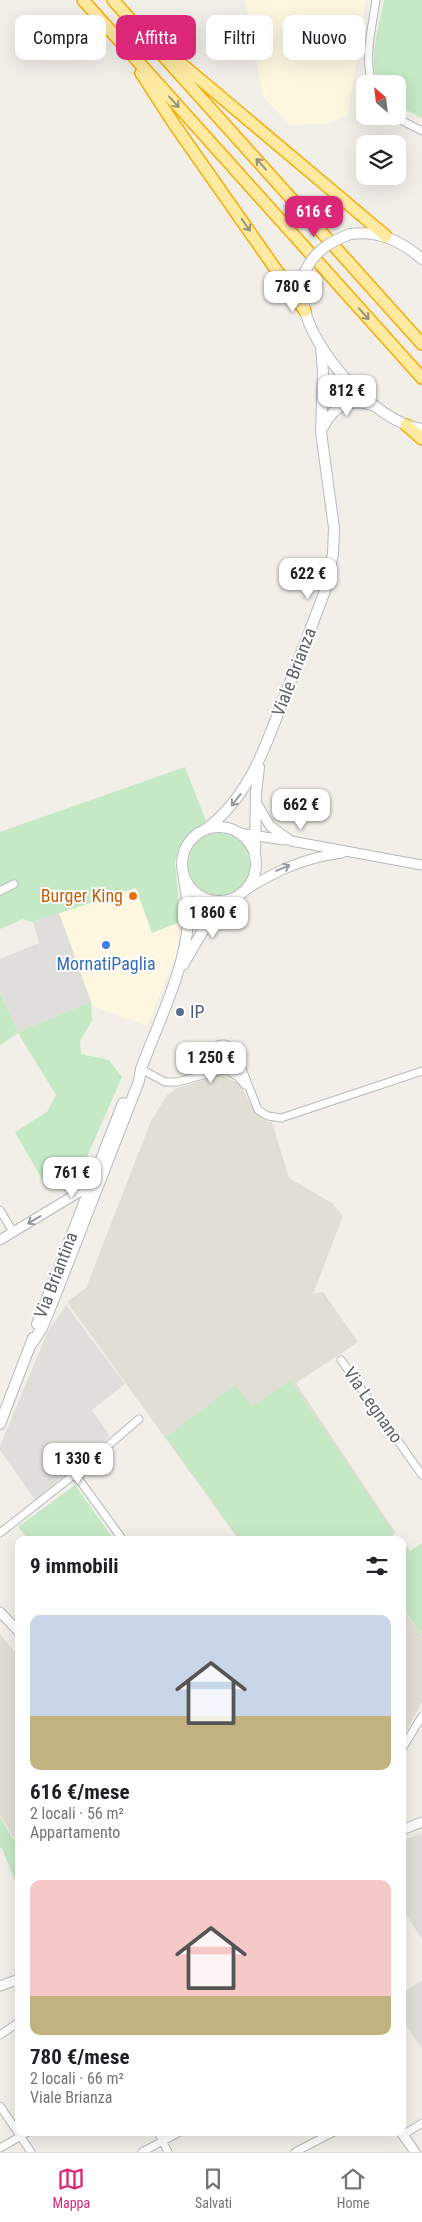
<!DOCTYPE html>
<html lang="it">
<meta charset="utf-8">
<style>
:root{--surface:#fff;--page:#f6f6f6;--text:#202124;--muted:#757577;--line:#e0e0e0;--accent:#db2777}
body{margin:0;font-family:"Roboto Condensed",sans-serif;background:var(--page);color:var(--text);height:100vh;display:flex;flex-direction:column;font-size:19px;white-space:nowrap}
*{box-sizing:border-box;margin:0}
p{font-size:16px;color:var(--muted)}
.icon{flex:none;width:28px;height:28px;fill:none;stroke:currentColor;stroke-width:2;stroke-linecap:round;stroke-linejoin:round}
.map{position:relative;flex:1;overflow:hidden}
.side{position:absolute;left:15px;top:1536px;width:391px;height:600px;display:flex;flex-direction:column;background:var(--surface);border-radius:10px;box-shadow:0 5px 20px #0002}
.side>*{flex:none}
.guide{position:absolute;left:15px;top:15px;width:392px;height:45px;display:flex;gap:10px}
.needle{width:32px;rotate:332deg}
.controls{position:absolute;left:356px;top:75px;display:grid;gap:10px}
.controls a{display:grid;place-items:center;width:50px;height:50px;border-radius:10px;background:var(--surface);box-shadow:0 5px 20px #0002;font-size:25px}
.price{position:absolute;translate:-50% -42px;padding:0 11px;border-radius:10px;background:#fff;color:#222;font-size:16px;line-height:32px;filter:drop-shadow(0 1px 2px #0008)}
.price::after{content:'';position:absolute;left:50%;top:30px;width:15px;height:11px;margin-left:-8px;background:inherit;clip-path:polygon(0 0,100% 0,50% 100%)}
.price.active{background:var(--accent);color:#fff}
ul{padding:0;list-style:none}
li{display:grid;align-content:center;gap:10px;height:265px;padding:0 15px}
li span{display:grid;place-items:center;height:155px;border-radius:10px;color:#555}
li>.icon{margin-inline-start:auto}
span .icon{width:90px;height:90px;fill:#fffc;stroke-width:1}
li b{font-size:21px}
h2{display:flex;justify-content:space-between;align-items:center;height:60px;padding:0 15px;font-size:21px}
.tag{padding:0 18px;border-radius:10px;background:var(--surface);box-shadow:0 5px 20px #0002;font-size:18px;line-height:45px}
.tag.active{background:var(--accent);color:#fff}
.tab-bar{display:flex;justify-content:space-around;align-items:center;height:70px;border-top:1px solid var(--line);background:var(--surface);font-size:14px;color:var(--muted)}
.tab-bar a{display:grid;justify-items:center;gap:2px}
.tab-bar .active{color:var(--accent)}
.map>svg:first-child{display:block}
.commercial{fill:#fef7e0}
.industrial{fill:#e0deda}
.education{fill:#e1ded6}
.green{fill:#c5e8c5}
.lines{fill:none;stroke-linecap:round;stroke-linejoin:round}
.minor-casing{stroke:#b5b8bc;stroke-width:9}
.tertiary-casing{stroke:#b5b8bc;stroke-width:11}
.secondary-casing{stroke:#b6babf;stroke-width:12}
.trunk-casing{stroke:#f9ab00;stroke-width:14}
.minor{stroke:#fff;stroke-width:7}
.tertiary{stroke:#fff;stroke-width:9}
.secondary{stroke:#fff;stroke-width:10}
.trunk{stroke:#feeaa1;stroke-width:11}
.secondary-bridge-casing{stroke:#b6babf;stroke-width:12;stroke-linecap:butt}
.secondary-bridge{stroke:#fff;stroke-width:10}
.oneway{stroke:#97927c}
.oneway2{stroke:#979a9d}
.food-dot{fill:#e8710a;stroke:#fff;stroke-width:2}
.shop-dot{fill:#3f7fe0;stroke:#fff;stroke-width:2}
.service-dot{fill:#5c6f8a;stroke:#fff;stroke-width:2}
.labels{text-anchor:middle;stroke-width:4;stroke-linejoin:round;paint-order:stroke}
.street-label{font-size:18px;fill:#5f6368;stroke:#fff}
.food-label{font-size:18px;fill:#c56008;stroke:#fff;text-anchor:end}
.shop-label{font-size:18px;fill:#366cbe;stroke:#fff}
.service-label{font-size:18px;fill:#4e5e75;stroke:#fff;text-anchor:start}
</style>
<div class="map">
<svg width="422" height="2152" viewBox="0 0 422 2152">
<rect width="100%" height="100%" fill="#f1efe8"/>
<!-- commercial -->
<path class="commercial" d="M245 0H366L348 115 326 124 290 125 263 97Z
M138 849 178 907V950L147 1026 93 1006 59 913 62 884Z"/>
<!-- industrial -->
<path class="industrial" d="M59 913 91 1002 18 1032 0 991V959L39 943 33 922Z
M66 1305 125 1384 92 1410 110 1436 35 1500 0 1450V1446L48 1331Z
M422 1833V1939L403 1910 402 1841Z
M422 1980V2049L403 2021 402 1994Z"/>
<!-- education -->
<path class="education" d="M221 1075 240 1084 254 1111 267 1122H272L289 1178 332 1203 343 1216 313 1294 323 1292 358 1342 296 1383 396 1533 385 1540H239L67 1302 86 1288 151 1121 167 1095 177 1088Z
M403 1610 422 1636V1702L403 1737Z
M0 1634 19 1657V1836L14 1838 0 1815Z"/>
<!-- green -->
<path class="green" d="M384 0H422V118L398 106V84H377C369 58 379 26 384 0Z
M185 767 206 821 185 839 175 861 180 922 152 933 136 888 32 922 23 919 0 929V832Z
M188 864a31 31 0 1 1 62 0a31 31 0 1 1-62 0Z
M0 992 18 1032 91 1002 92 1021 80 1041 81 1054 109 1060 122 1077 85 1161 43 1181 15 1132 47 1112 56 1095 18 1033 0 1045Z
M290 1380 394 1533 384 1540H240L166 1437 235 1385 252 1407Z
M75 1485 114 1540H29L18 1527Z
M402 1540 410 1551 422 1543V1635L403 1609Z
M0 1817 13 1839 19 1837V1891L2 1848H0Z"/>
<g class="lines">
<defs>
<path id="minor" d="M372 84C364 56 372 28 376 0
M393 116 422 131
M0 891 14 884
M210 1057a13 13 0 1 1 26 0a13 13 0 1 1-26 0Z
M237 1056 258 1110 268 1116 281 1118 422 1071
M141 1069 165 1082H177L222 1070
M227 1070 238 1077 245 1085
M0 1210 13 1232
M341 1360 422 1475
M75 1474 123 1540
M0 1533 75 1474 139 1419
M402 1749 422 1716
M0 2035 19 2022
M0 2106 31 2152
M158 2132 168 2152
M403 2135 422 2123
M0 2148 28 2132
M142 2152 180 2132
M295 2152 334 2132"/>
<path id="tertiary" d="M256 802 270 826 291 841 422 865
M239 833 284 840
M241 893C273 872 303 858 342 853
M0 1240 91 1185
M0 1612 19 1632
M402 1830 422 1822
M0 1986 19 1979
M401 2132 415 2152"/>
<path id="secondary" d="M350 234C379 230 401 241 422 259
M305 272C304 283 301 295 304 306 312 351 376 423 422 429
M323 427C334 406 349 398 372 405
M182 864a37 37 0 1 1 74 0a37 37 0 1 1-74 0Z
M205 830C249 797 265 748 284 698 298 663 311 627 325 591L333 554 334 528 321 432 323 373 321 346
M255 852 256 793 259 767
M183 965 205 927 234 900
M37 1324 123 1103
M31 1345 42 1328 52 1304 139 1081 141 1069C157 1025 186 968 188 921 189 907 186 893 184 879
M0 1424 33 1338"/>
<path id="trunk" d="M83 0 422 378
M113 0 422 344
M171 55 386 236
M141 73 174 124 305 311
M406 425 422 439"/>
</defs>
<!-- minor casing -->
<use href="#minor" class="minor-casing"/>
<!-- tertiary casing -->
<use href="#tertiary" class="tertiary-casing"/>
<!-- secondary casing -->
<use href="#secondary" class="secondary-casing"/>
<!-- trunk casing -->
<use href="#trunk" class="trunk-casing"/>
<!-- minor -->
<use href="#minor" class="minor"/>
<!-- tertiary -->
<use href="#tertiary" class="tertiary"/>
<!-- secondary -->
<use href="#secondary" class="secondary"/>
<!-- trunk -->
<use href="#trunk" class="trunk"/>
<defs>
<path id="secondary-bridge" d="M305 272C314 251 330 242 350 234"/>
</defs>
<!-- secondary-bridge casing -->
<use href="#secondary-bridge" class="secondary-bridge-casing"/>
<!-- secondary-bridge -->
<use href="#secondary-bridge" class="secondary-bridge"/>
</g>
<!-- one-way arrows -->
<defs><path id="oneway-shaft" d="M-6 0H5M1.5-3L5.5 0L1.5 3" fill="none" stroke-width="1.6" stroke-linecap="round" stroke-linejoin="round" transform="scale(1.25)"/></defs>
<g class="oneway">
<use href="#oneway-shaft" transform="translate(174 102) rotate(48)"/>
<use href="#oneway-shaft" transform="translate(261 164) rotate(-132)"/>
<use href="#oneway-shaft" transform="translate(246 225) rotate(55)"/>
<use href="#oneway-shaft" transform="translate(364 314) rotate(48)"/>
</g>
<g class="oneway2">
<use href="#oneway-shaft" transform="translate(236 800) rotate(128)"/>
<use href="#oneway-shaft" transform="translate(283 868) rotate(-23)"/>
<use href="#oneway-shaft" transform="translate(34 1220) rotate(149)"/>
</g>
<!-- markers -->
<circle class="food-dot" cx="133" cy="896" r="5"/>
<circle class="shop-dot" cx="106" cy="945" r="5"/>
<circle class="service-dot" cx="180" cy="1012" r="5"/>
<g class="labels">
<!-- street labels -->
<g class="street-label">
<text transform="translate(294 672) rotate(-69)" y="6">Viale Brianza</text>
<text transform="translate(56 1275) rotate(-69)" y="6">Via Briantina</text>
<text transform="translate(373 1405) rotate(55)" y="6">Via Legnano</text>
</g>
<!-- food labels -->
<g class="food-label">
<text x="123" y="902">Burger King</text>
</g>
<!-- shop labels -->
<g class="shop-label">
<text x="106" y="970">MornatiPaglia</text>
</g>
<!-- service labels -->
<g class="service-label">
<text x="190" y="1018">IP</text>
</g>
</g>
</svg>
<div class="controls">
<a><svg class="needle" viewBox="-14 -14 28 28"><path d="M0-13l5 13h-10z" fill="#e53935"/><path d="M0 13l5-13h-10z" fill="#757577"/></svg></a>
<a><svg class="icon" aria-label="layers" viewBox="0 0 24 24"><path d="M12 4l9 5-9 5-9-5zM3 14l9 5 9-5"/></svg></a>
</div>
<b class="price active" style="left:314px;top:238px">616 €</b>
<b class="price" style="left:293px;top:313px">780 €</b>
<b class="price" style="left:347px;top:417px">812 €</b>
<b class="price" style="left:308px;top:600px">622 €</b>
<b class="price" style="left:301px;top:831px">662 €</b>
<b class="price" style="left:213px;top:939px">1 860 €</b>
<b class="price" style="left:211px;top:1084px">1 250 €</b>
<b class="price" style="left:72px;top:1199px">761 €</b>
<b class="price" style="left:78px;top:1485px">1 330 €</b>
<div class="guide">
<a class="tag">Compra</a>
<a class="tag active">Affitta</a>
<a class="tag">Filtri</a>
<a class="tag">Nuovo</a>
</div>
<section class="side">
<h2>9 immobili<svg class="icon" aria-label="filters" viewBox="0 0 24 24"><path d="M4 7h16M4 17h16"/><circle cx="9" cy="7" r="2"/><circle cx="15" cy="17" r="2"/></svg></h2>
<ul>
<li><span style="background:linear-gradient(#c9d6e8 65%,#c2b280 0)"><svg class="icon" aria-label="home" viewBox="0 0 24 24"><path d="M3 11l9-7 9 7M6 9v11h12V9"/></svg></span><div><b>616 €/mese</b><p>2 locali · 56 m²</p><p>Appartamento</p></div></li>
<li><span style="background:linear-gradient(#f6c9c9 75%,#c2b280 0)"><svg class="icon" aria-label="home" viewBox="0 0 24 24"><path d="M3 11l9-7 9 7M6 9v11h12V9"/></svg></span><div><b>780 €/mese</b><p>2 locali · 66 m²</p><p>Viale Brianza</p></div></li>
</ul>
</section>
</div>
<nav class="tab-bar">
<a class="active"><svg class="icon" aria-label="map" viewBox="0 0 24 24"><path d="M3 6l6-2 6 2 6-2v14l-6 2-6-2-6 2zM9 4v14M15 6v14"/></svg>Mappa</a>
<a><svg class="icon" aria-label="saved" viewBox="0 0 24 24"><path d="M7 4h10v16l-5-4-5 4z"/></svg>Salvati</a>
<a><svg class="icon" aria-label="home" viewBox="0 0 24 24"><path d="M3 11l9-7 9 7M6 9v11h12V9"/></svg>Home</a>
</nav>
